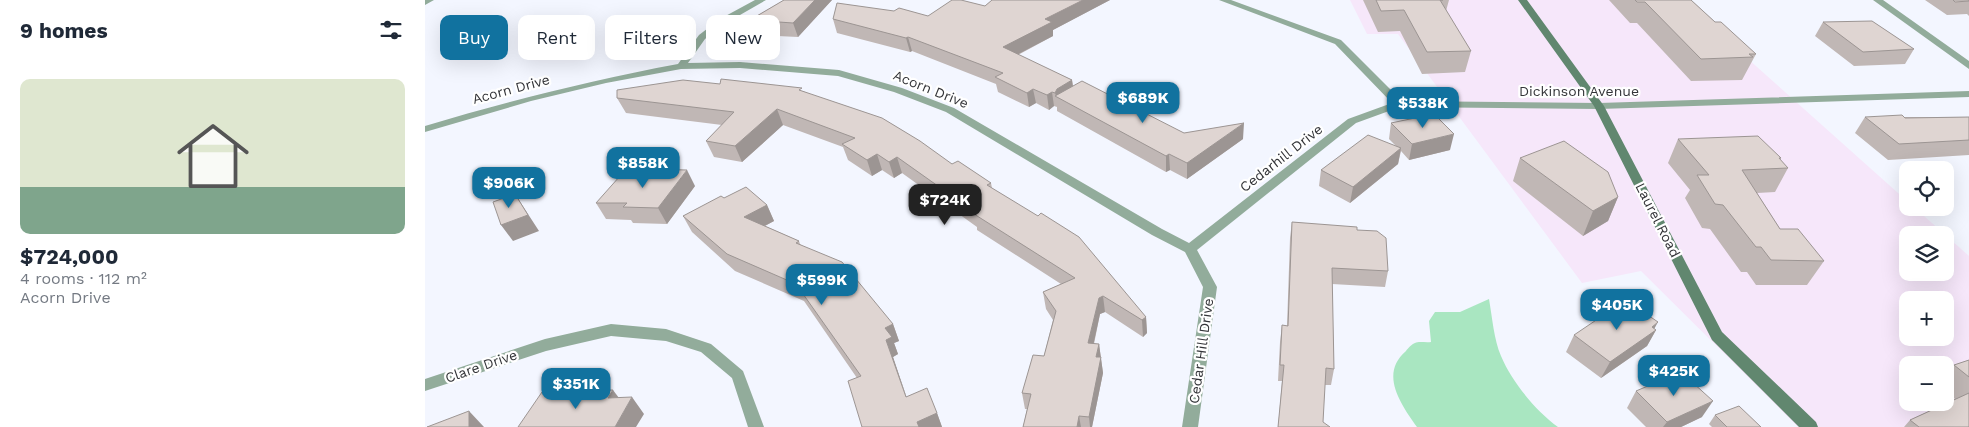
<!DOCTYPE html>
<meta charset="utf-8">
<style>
:root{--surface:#fff;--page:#f6f6f7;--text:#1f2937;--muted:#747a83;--accent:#11729f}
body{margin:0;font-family:"Work Sans",sans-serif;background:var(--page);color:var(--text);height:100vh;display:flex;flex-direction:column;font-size:19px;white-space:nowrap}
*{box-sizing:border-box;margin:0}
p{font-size:16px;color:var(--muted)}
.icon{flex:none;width:28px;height:28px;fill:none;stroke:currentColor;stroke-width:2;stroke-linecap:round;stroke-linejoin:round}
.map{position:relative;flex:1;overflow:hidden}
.sheet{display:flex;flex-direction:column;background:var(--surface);width:425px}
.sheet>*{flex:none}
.banner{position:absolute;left:15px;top:15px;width:475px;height:45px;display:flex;gap:10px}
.fabs{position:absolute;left:1474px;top:161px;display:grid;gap:10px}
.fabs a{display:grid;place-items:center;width:55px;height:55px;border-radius:10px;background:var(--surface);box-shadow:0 5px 20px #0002;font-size:25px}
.price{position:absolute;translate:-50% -42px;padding:0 11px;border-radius:10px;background:var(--accent);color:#fff;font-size:16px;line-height:32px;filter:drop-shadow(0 1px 2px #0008)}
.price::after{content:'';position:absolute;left:50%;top:30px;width:15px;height:11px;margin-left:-8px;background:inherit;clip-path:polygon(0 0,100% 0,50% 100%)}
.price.active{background:#222;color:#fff}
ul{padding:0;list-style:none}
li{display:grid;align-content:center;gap:10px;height:265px;padding:0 20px}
li span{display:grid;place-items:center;height:155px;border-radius:10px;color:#555}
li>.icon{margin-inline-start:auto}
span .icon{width:90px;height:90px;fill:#fffc;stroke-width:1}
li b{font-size:21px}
h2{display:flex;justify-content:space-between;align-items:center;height:60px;padding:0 20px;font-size:21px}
.chip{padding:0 18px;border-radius:10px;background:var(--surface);box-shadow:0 5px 20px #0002;font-size:18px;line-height:45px}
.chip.active{background:var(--accent);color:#fff}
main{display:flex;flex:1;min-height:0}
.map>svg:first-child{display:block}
.commercial{fill:#f6e7fa;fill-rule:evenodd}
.green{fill:#a9e6c1}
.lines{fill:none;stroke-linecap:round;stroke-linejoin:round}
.street{fill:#92ac9b;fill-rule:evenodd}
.secondary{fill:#61876f;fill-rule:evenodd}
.wall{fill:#c0b7b5}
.shaded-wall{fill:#9c9593}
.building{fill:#dfd5d2;stroke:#9c9593}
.labels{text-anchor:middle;stroke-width:4.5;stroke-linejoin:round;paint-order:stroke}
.street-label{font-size:14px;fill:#333438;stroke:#fff}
</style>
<main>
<section class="sheet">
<h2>9 homes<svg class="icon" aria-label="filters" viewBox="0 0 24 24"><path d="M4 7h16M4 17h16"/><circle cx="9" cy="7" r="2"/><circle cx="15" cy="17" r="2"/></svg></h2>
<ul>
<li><span style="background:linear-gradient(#dfe7d0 70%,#7fa58c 0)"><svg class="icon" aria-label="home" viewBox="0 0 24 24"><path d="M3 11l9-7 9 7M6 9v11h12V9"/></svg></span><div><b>$724,000</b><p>4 rooms · 112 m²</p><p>Acorn Drive</p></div></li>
</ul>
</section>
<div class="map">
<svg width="1544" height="427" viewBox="0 0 1544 427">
<rect width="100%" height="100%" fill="#f3f6ff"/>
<!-- commercial -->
<path class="commercial" d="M925 0H1257L1482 201V208H1490L1544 256V427H1373L1216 271 1157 283 973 34H942ZM1482 235H1520V272H1482ZM1482 300H1520V338H1482ZM1482 365H1520V402H1482Z"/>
<!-- green -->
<path class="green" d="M1064 299C1067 316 1069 340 1076 356 1087 382 1110 410 1133 427H992C976 404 954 374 981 351 983 348 987 344 990 343 994 341 1001 343 1006 342L1004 321 1010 312H1035Z"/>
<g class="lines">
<!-- street -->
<path class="street" d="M0 0H9L0 5Z
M330 0H341L301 23 280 39 263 63 315 62 414 70 477 88 529 108 737 229 764 243 923 119 967 103 910 44 794 0H806L916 40 977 101 1174 103 1544 91V97L1174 109 975 107 931 123 772 250 792 287 773 427H757L778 287 760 252 727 235 521 112 469 92 413 76 315 68 256 69 181 83 106 101 0 132V126C84 101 167 80 253 64L274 35 295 19Z
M1448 0H1458L1544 61V69Z
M186 324 241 329 286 344 318 371 339 427H323L307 378 276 352 241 341 186 336 121 351 0 391V379L120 339Z"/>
<!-- secondary -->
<path class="secondary" d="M1093 0H1102L1179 106 1297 332 1391 422 1393 427H1374L1287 340 1169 106Z"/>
</g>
<!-- wall -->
<path class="wall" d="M359 0H407L373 37 331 35 325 20Z
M567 0H685L628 30V36L593 55 647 80 648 86 759 133 818 139 762 179 745 170 741 172 632 111V107L629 106 624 110 611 103 604 107 573 92 571 84 487 51 485 52 412 33 408 19 503 16 560 6Z
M938 0H1024L1021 11 1046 51 1040 72 997 74 975 31 953 32Z
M1184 0H1266L1290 22 1331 54 1317 80 1266 81 1212 23H1205Z
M1500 0H1544V16L1542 14 1522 15Z
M1398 22 1489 49 1480 64 1429 66 1390 36Z
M295 84 378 91 566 183 567 188 721 317 722 333 718 337 680 312 675 314 669 344H674L678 373 667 427H598L602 409H600L597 393 619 356 628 320 621 309 618 292 636 284 552 230V227L477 173 469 178 457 170 447 176 423 160 418 147 358 125 317 162 289 157 281 141 297 125 201 113 192 98Z
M1440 117H1544V155L1463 160 1430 133Z
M966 123 1025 150 984 160 976 151 973 164 925 203 894 186 896 170 971 146 964 139Z
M1253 139 1356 158 1355 160 1363 168 1350 192 1332 193 1355 229 1399 261 1382 285H1331L1322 272H1316L1285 229 1277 228 1260 198 1265 190 1243 163Z
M1095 158 1193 197 1183 221 1158 236 1088 181Z
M270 186 242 224 208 223 206 220 181 219 171 203Z
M299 198 342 205 349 221 340 226 374 241 375 244 468 324 474 341 469 343 473 354 468 357 481 397 512 413 517 427H437L432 378 379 301 310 271 267 232 258 216Z
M867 222 932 230 963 271 960 287 907 284 909 369 906 385H900L853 427 857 381H853L855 342 857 325 862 326 865 238Z
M1229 329 1231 330 1222 346 1176 378 1141 352 1149 335Z
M1544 360V427H1479L1485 420 1530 399 1520 391V375L1529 365Z
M1211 391 1277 417 1256 427H1221L1202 408Z
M1290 415 1336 427H1287L1284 424Z"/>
<!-- shaded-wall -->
<path class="shaded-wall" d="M390 0H407L373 37 368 23Z
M658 0H685L628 30V36L580 61 578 47 620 19Z
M483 37 487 51 485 52 481 38Z
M647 80 649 95 631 96 630 93 632 89Z
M608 89 611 103 604 107 602 93Z
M627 92 629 106 624 110 622 95Z
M352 109 358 125 317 162 310 146Z
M819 123 818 139 762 179V163Z
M1029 134 1025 150 984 160 987 144Z
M976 148 973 164 925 203 928 187Z
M452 154 457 170 447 176 442 160Z
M744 154 745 170 741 172V156Z
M472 157 477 173 469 178 464 162Z
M262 170 270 186 242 224 233 208Z
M90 194 114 231 88 241 76 225Z
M1193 197 1183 221 1158 236 1168 211Z
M342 205 349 221 326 233 319 217Z
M678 296 680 312 675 314 665 360 663 343 674 298Z
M721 317 722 333 718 337 717 320Z
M1233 322 1228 331 1231 330 1222 346 1176 378 1185 362Z
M468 324 474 341 469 343 473 354 468 357 487 413 461 340 460 328Z
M674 344 678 373 667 427H665L664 417 671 357Z
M188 390 200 406 183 398Z
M207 397 219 414 211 427H190Z
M1288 401 1277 417 1256 427H1238L1242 422Z
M44 411 59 427H44Z
M512 413 517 427H494L492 422Z
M654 416 656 427H652Z"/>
<!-- building -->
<path class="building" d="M359 0H390L368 23 325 20Z
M527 0H536L560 6 567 0H658L620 19 627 22 578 47 647 80 632 89 630 93 627 92 622 95 608 89 602 93 570 77 578 73 483 37 481 38 408 19 412 3 469 11 474 8 503 16Z
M951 0H1018H1015L1046 51 1002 52 979 10 956 11Z
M1210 0H1266L1290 22H1296L1331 54H1324L1328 57 1276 59 1220 2H1212Z
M1528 0H1544V1L1530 2Z
M1447 21 1489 49 1438 52 1398 22Z
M296 79 377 88 374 90 457 118 495 141 527 164 533 161 566 183 562 185 613 216 616 213 654 237 721 317 717 320 678 296 674 298 663 343 674 344 671 357H676L664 417 654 416 652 427H598L606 394 597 393 608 355 619 356 631 311 618 292 650 278 549 214 551 213 472 157 464 162 452 154 442 160 417 144 430 138 352 109 310 146 281 141 309 112 192 98V90L258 80 295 84Z
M657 81 759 133 819 123 762 163 744 154 741 156 630 96Z
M1009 114 1029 134 987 144 966 123Z
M1477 115 1480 118 1544 117V140L1474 144 1440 117Z
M943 135 976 148 928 187 896 170Z
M1333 136 1356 158H1354L1363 168 1317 170 1355 229H1373L1399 261 1346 260 1336 247H1331L1298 205 1290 204 1272 175H1284L1253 139Z
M1139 141 1183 172 1193 197 1168 211 1095 158Z
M222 169 262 170 233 208 198 207 202 203H171L195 176H216Z
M321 187 342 205 319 217 374 241 371 243 417 262 468 324 460 328 467 337 461 340 481 397 502 388 512 413 492 422 494 427H437L423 381 436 376 371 284 302 254 258 216 296 196 299 198Z
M90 194 103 215 76 225 68 202Z
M867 222 932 227V230L952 231 961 238 963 271 907 268 909 369 901 368 898 422 905 427H853L859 365H855L857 325 863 326Z
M1205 303 1233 322 1227 327 1231 330 1185 362 1149 335 1195 304 1200 306Z
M1544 360V377L1529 365Z
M1256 372 1288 401 1242 422 1211 391Z
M188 390 183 398 207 397 190 427H93L117 392Z
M1544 393V427H1494L1485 420Z
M1314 406 1336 427H1302L1290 415Z
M44 411V427H2Z"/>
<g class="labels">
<!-- street labels -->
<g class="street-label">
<text transform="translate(86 89) rotate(-15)" y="5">Acorn Drive</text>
<text transform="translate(506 89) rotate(22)" y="5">Acorn Drive</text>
<text x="1154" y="96">Dickinson Avenue</text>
<text transform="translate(856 158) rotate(-38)" y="5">Cedarhill Drive</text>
<text transform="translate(1233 220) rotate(63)" y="5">Laurel Road</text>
<text transform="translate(776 351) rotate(-82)" y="5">Cedar Hill Drive</text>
<text transform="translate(56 366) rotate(-19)" y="5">Clare Drive</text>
</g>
</g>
</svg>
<div class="fabs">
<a><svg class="icon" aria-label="locate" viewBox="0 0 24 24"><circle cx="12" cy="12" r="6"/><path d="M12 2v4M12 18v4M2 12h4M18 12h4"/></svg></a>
<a><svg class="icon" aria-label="layers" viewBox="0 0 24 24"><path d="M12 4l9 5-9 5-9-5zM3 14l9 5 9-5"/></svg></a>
<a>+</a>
<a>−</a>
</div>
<b class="price" style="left:718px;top:124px">$689K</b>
<b class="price" style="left:998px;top:129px">$538K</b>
<b class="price" style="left:218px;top:189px">$858K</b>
<b class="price" style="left:84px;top:209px">$906K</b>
<b class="price active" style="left:520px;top:226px">$724K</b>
<b class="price" style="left:397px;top:306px">$599K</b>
<b class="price" style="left:1192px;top:331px">$405K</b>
<b class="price" style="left:1249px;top:397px">$425K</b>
<b class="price" style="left:151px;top:410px">$351K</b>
<div class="banner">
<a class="chip active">Buy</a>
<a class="chip">Rent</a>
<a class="chip">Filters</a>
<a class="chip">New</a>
</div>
</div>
</main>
